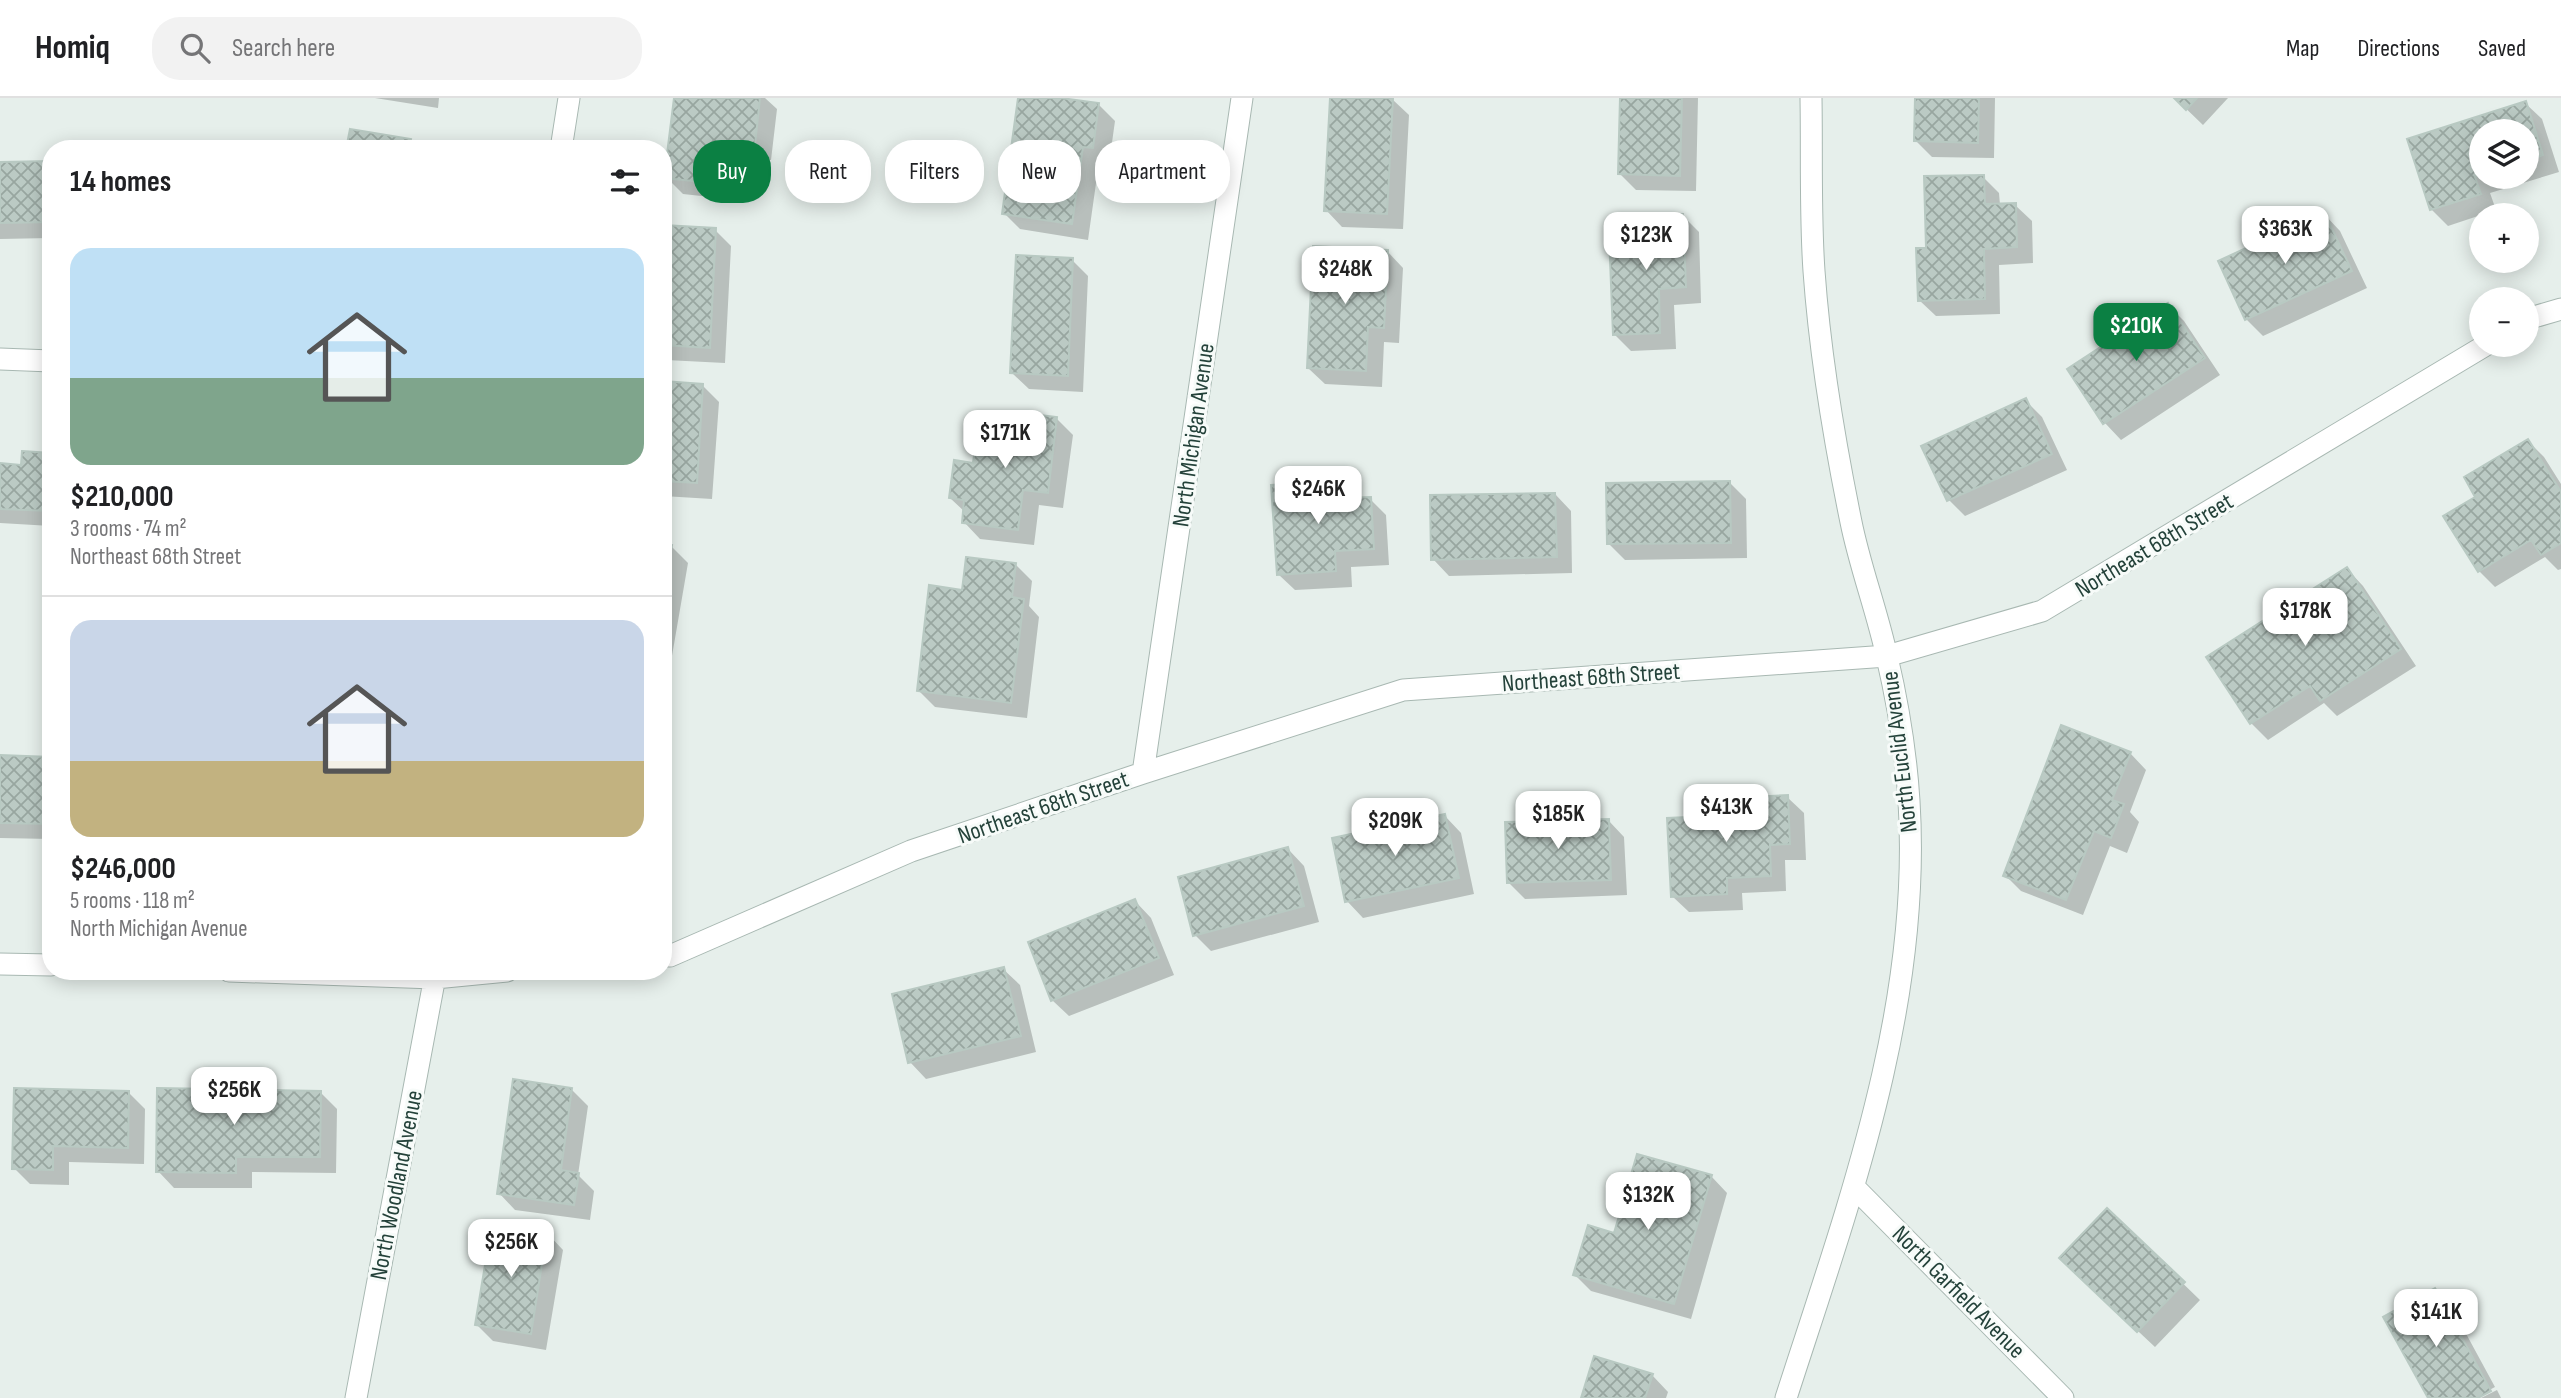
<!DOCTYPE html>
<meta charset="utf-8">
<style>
:root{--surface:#fff;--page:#f2f2f2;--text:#202124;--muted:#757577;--line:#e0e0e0;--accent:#0b8043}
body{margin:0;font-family:"Sofia Sans Condensed",sans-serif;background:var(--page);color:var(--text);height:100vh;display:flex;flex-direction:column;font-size:26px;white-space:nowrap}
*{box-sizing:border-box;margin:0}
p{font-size:23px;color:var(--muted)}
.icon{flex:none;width:38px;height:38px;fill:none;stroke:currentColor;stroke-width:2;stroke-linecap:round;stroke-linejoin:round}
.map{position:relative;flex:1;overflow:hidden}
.sheet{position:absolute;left:42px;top:42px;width:630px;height:840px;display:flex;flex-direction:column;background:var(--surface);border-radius:28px;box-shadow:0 4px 18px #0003}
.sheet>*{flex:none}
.banner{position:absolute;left:693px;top:42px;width:665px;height:63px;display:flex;gap:14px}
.tools{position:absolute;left:2469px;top:21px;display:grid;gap:14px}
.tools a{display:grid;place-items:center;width:70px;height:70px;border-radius:50%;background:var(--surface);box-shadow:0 4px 18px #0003;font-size:35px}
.price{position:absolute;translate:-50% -60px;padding:0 16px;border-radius:14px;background:#fff;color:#222;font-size:23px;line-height:46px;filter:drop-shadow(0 2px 4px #0008)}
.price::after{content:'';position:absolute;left:50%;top:42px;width:21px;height:16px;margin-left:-10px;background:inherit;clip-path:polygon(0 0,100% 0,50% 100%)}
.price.active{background:var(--accent);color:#fff}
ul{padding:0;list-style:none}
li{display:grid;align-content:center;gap:14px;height:371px;padding:0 28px}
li+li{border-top:2px solid var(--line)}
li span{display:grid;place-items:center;height:217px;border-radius:21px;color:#555}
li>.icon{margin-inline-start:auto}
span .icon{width:126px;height:126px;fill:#fffc;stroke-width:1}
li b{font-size:30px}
h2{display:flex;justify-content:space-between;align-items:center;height:84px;padding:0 28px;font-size:30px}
.tag{padding:0 24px;border-radius:28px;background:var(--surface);box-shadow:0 4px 18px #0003;font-size:24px;line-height:63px}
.tag.active{background:var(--accent);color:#fff}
header{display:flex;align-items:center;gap:42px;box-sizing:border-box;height:98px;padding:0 35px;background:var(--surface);border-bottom:2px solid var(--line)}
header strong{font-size:33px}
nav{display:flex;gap:38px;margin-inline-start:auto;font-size:24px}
.search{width:490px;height:63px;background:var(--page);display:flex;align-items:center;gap:18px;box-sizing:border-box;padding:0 24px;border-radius:28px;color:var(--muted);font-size:26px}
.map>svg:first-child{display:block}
.shadow{fill:#0003;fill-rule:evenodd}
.building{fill:url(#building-cross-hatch);stroke:#b8c9c2;stroke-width:2}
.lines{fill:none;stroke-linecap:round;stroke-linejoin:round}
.minor-casing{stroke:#a8b8b2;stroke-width:23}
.minor{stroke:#fff;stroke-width:21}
.labels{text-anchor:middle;stroke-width:6;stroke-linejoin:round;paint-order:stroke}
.street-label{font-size:24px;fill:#24423a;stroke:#f7fbf9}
</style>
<header>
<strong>Homiq</strong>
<div class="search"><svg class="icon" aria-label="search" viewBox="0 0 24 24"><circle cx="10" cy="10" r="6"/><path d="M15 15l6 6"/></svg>Search here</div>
<nav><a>Map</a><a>Directions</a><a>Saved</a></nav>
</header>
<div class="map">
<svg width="2561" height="1300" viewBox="0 0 2561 1300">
<defs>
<pattern id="building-cross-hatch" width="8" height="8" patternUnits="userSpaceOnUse" patternTransform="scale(1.75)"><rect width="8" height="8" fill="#bbcac4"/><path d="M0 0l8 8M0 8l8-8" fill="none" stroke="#98a6a0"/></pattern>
</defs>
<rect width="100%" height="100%" fill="#e6efeb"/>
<!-- shadow -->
<path class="shadow" d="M375 0H439L438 10Z
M676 0H765L777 11 771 62 744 59 738 102 683 96 666 79Z
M1020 0H1048L1099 7 1115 23 1109 66 1099 64 1088 142 1020 131 1004 115Z
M1332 0 1392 1 1409 17 1403 131 1342 129 1326 112Z
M1622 0H1698L1696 93 1636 92 1620 76Z
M1917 0H1995L1994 60 1932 59 1916 43Z
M2175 0H2228L2203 27Z
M2525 5 2542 21 2559 74 2490 95 2496 112 2448 128 2431 111 2409 42ZM2482 33H2527V79H2482Z
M410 43 418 51H348Z
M51 64V140L0 141V66Z
M1983 79 1999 95 2000 107H2015L2032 123 2033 165 1999 167 2000 216 1936 218 1919 202 1928 152Z
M2324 116 2340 133 2367 190 2263 238 2246 221 2220 164Z
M1682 117 1699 134 1701 205 1674 207 1676 251 1631 253 1614 236 1642 138Z
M663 129 715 132 731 148 725 265 666 262 663 259Z
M1387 153 1403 170 1399 245 1384 244 1382 289 1325 286 1308 270Z
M1072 162 1088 178 1083 294 1029 291 1012 275Z
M2168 207 2184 223 2220 277 2121 342 2105 325 2069 271Z
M663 284 702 287 719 304 712 401 663 398Z
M2026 303 2042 319 2067 372 1965 418 1949 402Z
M1057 321 1073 337 1063 410 1039 407 1034 447 980 441 964 424 965 414 950 400 1006 332Z
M2528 343 2544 359 2561 386V471L2558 472 2545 459 2495 489 2479 473 2477 399Z
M51 356V428L0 425V367L23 368Z
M1343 384 1359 401H1370L1386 417 1389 467 1351 469 1352 489 1295 492 1278 476Z
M1729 384 1746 401 1747 460 1625 462 1608 445Z
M1555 396 1571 413 1572 475 1449 478 1433 461Z
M663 447 671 448 688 465 668 581H663Z
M1016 467 1032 483 1029 508 1039 519 1027 620 935 609 919 593Z
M2347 471 2363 488 2416 568 2337 618 2324 605 2268 642 2251 625 2209 560Z
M2130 655 2146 672 2130 714 2139 724 2127 755 2110 748 2083 817 2021 793 2005 777Z
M0 659 51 661V741L0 740Z
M1787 699 1804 715 1806 762H1785L1786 793 1742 795 1743 812 1689 814 1672 798 1712 719Z
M1445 718 1461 735 1474 796 1363 820 1347 803Z
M1608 722 1624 739 1627 797 1525 801 1509 785Z
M1288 751 1304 768 1319 824 1211 853 1195 837Z
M1135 803 1151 820 1174 877 1069 918 1052 902Z
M1003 871 1020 887 1036 954 926 981 910 964Z
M571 991 588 1008 578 1077 594 1093 590 1122 515 1112 499 1095Z
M320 994 337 1011 336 1075 252 1074V1090H174L158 1073Z
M129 995 145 1011 144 1066 69 1064V1087L30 1086 14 1070Z
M1711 1078 1727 1095 1691 1221 1591 1193 1575 1177 1615 1137Z
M2107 1112 2200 1202 2155 1249 2077 1176Z
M547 1135 563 1152 546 1252 493 1243 477 1227Z
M2435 1192 2451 1208 2495 1289 2474 1300H2430Z
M1652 1277 1668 1294 1666 1300H1583Z
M2497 1292 2501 1300H2481Z"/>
<!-- building -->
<path class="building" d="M674 0H760L755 47 728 43 722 86 664 80Z
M1018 0H1061L1099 5 1093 50 1083 49 1072 126 1002 116Z
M1330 0H1393L1387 116 1324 113Z
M1620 0H1682L1680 78 1618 76Z
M1915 0H1979L1978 45 1914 43Z
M2174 0H2197L2186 12Z
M2526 3 2543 57 2527 63V33H2482V77L2475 79 2481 96 2430 112 2407 41Z
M350 31 411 41 409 51H346Z
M51 63V124L0 125V64Z
M1984 77 1985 106 2016 105 2017 149 1984 151 1985 201 1918 203 1916 150H1926L1924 78Z
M2324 114 2352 173 2245 222 2218 163Z
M1683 116 1686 189 1659 191 1660 235 1613 237 1609 137 1641 136 1640 117Z
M663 127 716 130 710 250 663 247Z
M1313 148 1388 152 1384 230 1368 229 1366 273 1307 270Z
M1016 157 1073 160 1068 278 1010 275Z
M2168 205 2205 260 2103 326 2067 271Z
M663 283 703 286 697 385 663 383Z
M2026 300 2052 356 1947 403 1921 348Z
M1007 313 1057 319 1048 395 1023 392 1018 432 962 425 964 402 949 400 954 362 973 365 978 326 1005 330Z
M2528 341 2561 394V445L2541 457 2531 442 2478 474 2443 418 2475 399 2464 379Z
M22 353 51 355V413L0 411V365L21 367Z
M1343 383 1344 400 1371 399 1374 451 1335 453 1336 473 1277 477 1271 387Z
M1730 383 1731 445 1607 446 1606 385Z
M1555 395 1557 459 1431 462 1430 397Z
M663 445 672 447 663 500Z
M966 459 1016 465 1012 499 1024 501 1011 605 917 593 929 487 962 492Z
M2347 469 2401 551 2320 603 2310 588 2250 626 2206 559Z
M2061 627 2131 654 2112 702 2124 706 2111 740 2094 733 2066 802 2003 778Z
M0 657 51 659V726L0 725Z
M1788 697 1790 746 1770 747 1771 778 1727 780V796L1671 799 1667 720 1711 718 1710 701Z
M1445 716 1459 780 1345 804 1332 740Z
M1609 721 1611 782 1507 785 1505 724Z
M1288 749 1304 808 1193 838 1178 779Z
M1135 801 1159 860 1051 903 1028 844Z
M1004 869 1021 938 908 965 892 896Z
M513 981 572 990 561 1072 579 1075 574 1107 497 1096Z
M14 990 129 993 128 1050 53 1048V1072L12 1071Z
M157 990 321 993 320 1059H236V1075L156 1074Z
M1637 1056 1712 1077 1674 1206 1573 1177 1588 1127 1614 1135Z
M2107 1110 2185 1184 2137 1234 2059 1160Z
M492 1125 547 1134 531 1236 475 1227Z
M2435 1190 2491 1293 2478 1300H2428L2383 1219Z
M1594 1258 1653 1276 1645 1300H1581Z"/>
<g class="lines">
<defs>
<path id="minor" d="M561 51 569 0
M2527 221 2561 211
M0 261 51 263
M1143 675 1242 0
M663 858H670L911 753 1143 675 1403 592 1887 558 2042 513 2486 247
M0 866 51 867
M229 873 435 880 507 873
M1854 1089 2063 1300
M356 1300 436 873
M1786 1300C1848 1108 1922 909 1909 703 1906 655 1898 606 1887 559 1877 513 1860 469 1851 424 1834 341 1820 257 1814 173 1810 116 1812 57 1811 0"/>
</defs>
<!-- minor casing -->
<use href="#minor" class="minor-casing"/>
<!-- minor -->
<use href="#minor" class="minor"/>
</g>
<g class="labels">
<!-- street labels -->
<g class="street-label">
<text transform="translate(1193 337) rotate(-82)" y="8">North Michigan Avenue</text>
<text transform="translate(2154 447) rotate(-31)" y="8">Northeast 68th Street</text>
<text transform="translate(1591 579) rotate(-4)" y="8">Northeast 68th Street</text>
<text transform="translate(1899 654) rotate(-97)" y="8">North Euclid Avenue</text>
<text transform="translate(1043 709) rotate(-19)" y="8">Northeast 68th Street</text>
<text transform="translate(396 1087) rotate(-79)" y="8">North Woodland Avenue</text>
<text transform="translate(1959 1194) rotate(45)" y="8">North Garfield Avenue</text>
</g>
</g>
</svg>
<div class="tools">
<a><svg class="icon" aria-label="layers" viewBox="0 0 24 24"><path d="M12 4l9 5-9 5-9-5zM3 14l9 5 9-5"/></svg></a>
<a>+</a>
<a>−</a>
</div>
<b class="price" style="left:2285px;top:168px">$363K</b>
<b class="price" style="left:1646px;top:174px">$123K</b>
<b class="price" style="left:1345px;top:208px">$248K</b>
<b class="price active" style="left:2136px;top:265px">$210K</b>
<b class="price" style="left:1005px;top:372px">$171K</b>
<b class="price" style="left:1318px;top:428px">$246K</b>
<b class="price" style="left:2305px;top:550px">$178K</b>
<b class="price" style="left:1726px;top:746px">$413K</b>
<b class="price" style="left:1558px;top:753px">$185K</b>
<b class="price" style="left:1395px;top:760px">$209K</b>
<b class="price" style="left:234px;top:1029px">$256K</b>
<b class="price" style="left:1648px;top:1134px">$132K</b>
<b class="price" style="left:511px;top:1181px">$256K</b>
<b class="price" style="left:2436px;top:1251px">$141K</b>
<div class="banner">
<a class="tag active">Buy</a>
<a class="tag">Rent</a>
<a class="tag">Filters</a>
<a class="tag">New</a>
<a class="tag">Apartment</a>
</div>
<section class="sheet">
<h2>14 homes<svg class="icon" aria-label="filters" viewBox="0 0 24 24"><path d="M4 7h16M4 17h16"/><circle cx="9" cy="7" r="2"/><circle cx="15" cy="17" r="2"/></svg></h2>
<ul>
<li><span style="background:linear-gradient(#bfe0f5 60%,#7fa58c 0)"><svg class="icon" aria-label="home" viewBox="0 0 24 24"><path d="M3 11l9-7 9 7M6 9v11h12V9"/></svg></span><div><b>$210,000</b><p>3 rooms · 74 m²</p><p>Northeast 68th Street</p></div></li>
<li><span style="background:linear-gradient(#c9d6e8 65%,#c2b280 0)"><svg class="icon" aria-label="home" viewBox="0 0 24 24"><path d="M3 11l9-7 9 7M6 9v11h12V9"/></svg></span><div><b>$246,000</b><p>5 rooms · 118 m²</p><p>North Michigan Avenue</p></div></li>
</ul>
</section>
</div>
